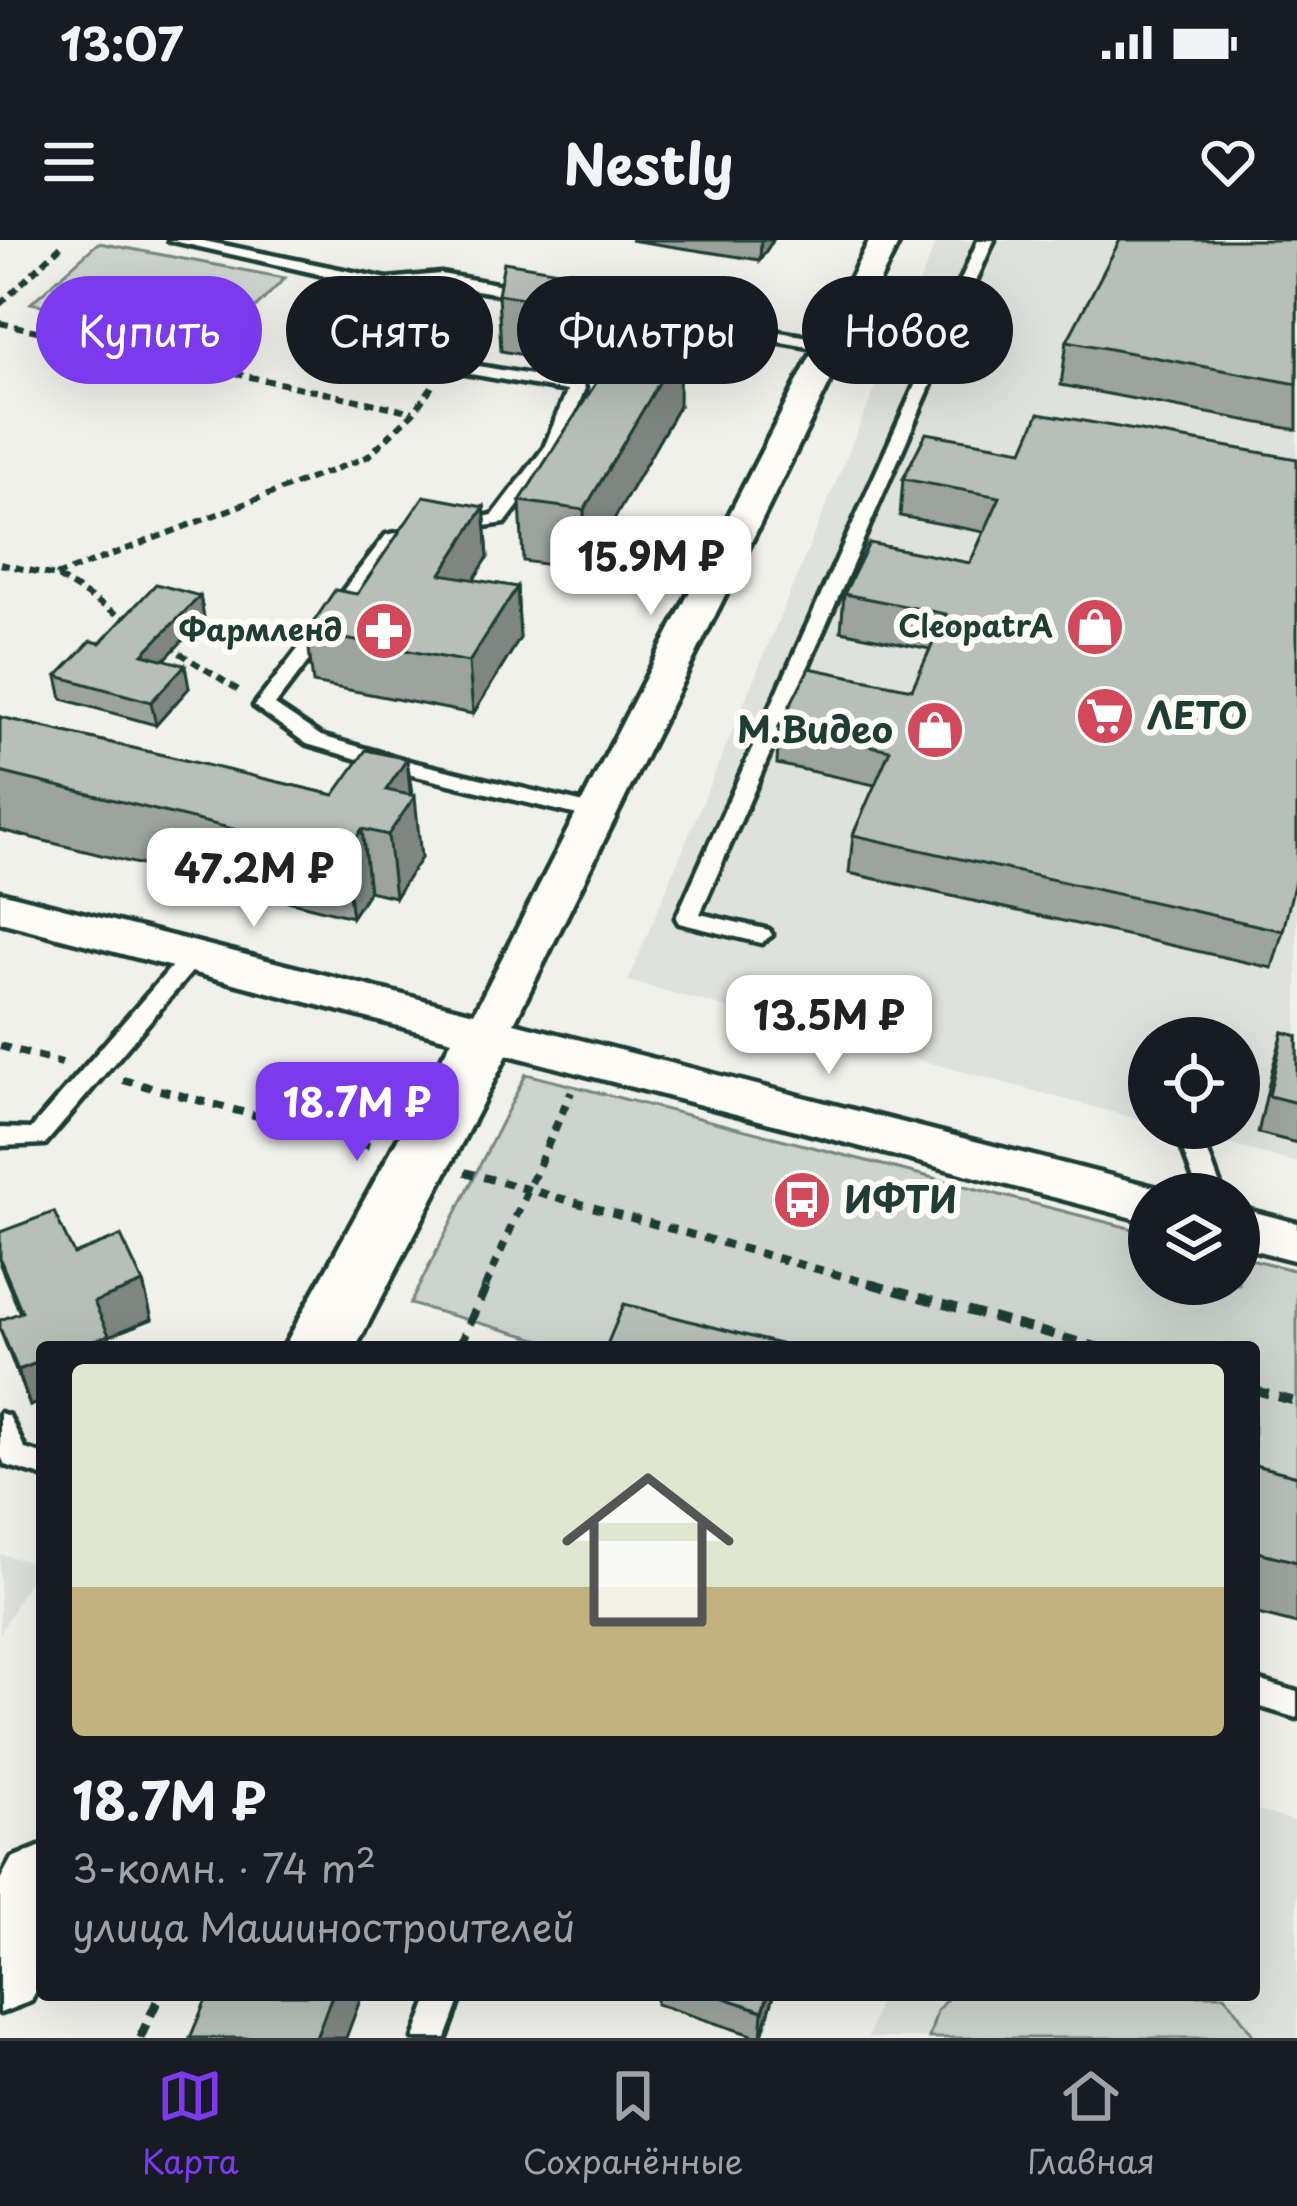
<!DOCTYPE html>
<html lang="ru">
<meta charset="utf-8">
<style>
:root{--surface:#171b24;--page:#20242c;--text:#f1f3f6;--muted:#9ea1a6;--line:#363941;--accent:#7c3aed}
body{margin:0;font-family:"Playpen Sans",sans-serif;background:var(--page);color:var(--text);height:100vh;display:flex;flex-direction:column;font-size:45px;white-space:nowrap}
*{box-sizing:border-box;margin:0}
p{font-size:39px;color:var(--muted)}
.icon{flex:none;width:66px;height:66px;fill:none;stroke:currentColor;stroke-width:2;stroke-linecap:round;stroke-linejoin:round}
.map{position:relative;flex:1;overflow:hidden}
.drawer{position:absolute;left:36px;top:1101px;width:1224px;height:660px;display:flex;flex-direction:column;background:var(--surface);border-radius:12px;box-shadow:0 12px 48px #0002}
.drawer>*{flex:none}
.hud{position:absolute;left:36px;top:36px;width:1227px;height:108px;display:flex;gap:24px}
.controls{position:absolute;left:1128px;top:777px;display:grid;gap:24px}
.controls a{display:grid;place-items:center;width:132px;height:132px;border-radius:50%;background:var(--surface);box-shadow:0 12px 48px #0002;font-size:60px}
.price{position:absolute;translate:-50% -102px;padding:0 27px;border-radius:24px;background:#fff;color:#222;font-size:39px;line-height:78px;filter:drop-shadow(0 3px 6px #0008)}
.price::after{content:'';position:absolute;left:50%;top:72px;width:36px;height:27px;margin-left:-18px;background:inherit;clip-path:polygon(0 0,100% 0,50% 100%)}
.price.on{background:var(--accent);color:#fff}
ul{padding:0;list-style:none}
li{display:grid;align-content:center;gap:24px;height:636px;padding:0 36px}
li span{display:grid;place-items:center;height:372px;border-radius:12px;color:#555}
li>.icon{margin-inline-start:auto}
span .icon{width:216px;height:216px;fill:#fffc;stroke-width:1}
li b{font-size:51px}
.tag{padding:0 42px;border-radius:54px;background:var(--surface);box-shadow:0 12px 48px #0002;font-size:42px;line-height:108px}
.tag.on{background:var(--accent);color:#fff}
.status{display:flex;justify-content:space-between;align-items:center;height:84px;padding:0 60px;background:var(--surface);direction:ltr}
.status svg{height:33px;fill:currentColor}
header{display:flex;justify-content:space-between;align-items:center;height:156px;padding:0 36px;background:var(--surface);font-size:54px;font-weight:700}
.dock{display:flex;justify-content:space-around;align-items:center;height:168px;border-top:3px solid var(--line);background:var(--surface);font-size:33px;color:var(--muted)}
.dock a{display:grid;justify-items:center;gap:6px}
.dock .on{color:var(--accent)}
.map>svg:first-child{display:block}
.built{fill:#dfe2dc}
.green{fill:#cdd3cd;stroke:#768880;stroke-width:3}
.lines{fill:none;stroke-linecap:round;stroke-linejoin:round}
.lane-casing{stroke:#1f3d34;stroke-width:9}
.street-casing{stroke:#1f3d34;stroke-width:9}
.secondary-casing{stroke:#1f3d34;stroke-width:9}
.path-far2{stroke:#1f3d34;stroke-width:6;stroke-dasharray:9 6;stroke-linecap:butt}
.path-far1{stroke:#1f3d34;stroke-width:8;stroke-dasharray:10 9;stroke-linecap:butt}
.path{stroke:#1f3d34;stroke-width:9;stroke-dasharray:15 10;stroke-linecap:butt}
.lane{fill:#fdfcf7;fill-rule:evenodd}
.street{fill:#fdfcf7;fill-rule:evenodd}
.secondary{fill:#fdfcf7;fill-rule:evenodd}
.wall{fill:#9da49e;stroke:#1f3d34;stroke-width:3}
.shaded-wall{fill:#7f8681;stroke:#1f3d34;stroke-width:3}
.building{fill:#b6bfb8;stroke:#1f3d34;stroke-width:3}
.labels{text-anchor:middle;stroke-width:12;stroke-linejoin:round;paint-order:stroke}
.far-poi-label{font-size:30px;font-weight:bold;fill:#1f3d34;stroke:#fdfcf7;text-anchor:end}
.poi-label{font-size:36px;font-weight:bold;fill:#1f3d34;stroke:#fdfcf7;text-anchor:start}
</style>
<div class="status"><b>13:07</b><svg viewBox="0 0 49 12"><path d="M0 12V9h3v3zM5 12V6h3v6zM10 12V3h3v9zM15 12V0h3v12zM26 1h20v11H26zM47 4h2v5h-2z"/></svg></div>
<header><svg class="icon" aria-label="menu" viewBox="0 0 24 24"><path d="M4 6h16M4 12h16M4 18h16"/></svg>Nestly<svg class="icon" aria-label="heart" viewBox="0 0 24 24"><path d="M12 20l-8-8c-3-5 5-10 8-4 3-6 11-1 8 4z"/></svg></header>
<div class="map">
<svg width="1297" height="1798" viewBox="0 0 1297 1798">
<rect width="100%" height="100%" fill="#f0f1eb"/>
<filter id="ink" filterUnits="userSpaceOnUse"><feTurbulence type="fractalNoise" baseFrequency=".00833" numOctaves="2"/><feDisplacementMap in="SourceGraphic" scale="24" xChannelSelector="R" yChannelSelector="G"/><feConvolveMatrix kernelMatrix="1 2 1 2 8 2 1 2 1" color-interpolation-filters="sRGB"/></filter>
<g filter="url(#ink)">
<!-- built -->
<path class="built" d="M937 0H1297V923L1171 888H1239V798H1149V882L628 741Z
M0 1314 38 1324 0 1394Z
M1254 1569 1297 1582V1798H868L881 1755H1254Z"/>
<!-- green -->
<path class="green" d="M98 3H99L285 38 223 101 31 63Z
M526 834 1149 993V1044H1239V1016L1297 1031V1305L1254 1294V1107H567L410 1064Z
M950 1755H1225L1255 1798H929L937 1771Z"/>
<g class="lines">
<defs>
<path id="lane" d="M169 0H199L387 39 441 34 535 51V57L529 59 441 44 387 49 369 45 333 88 345 103 583 144 585 148 561 209 505 283 451 291V283L493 275 544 208 567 151 334 110 316 88 354 42Z
M978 0H994L700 674 769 690 772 695 761 703 679 683 676 678 934 103 843 88 835 83 843 78 938 94Z
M622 65 832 101 840 106 832 111 616 73 614 70Z
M423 288 429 289V297L398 303 275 465 321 496 416 523 601 567 604 572 601 577 594 579 412 535 307 504 254 466 386 295Z
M193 708 201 711 204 716 201 721 45 904 0 906V888L31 889 185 711Z
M1175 888H1199L1223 954H1199Z
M0 1173 9 1176 25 1209 42 1214V1236L5 1225 0 1214Z
M1254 1439 1297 1452V1478L1254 1465Z
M430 1755H462L446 1798H414Z"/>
<path id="street" d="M870 0H900L514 783 1166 950 1169 954H1149V982L0 682V652L474 773Z
M1239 968 1297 983V1021L1239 1006Z"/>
<path id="secondary" d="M487 770 509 776 519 792 356 1107H284L465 776Z
M42 1606V1738L31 1761 0 1773V1640L12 1618Z"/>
</defs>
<!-- lane casing -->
<use href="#lane" class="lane-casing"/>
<!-- street casing -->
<use href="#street" class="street-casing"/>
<!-- secondary casing -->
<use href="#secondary" class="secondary-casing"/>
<!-- path-far2 -->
<path class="path-far2" d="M0 64 64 3
M0 83 413 172
M0 324 56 336 128 381
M56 336 367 217 414 172 433 145
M167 405 240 451"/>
<!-- path-far1 -->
<path class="path-far1" d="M0 806 62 823
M123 840 369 906
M465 932 882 1047
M485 1047 571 852"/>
<!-- path -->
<path class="path" d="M871 1044 1098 1107
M459 1107 487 1044
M1254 1150 1297 1162
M140 1798 160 1755"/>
<!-- lane -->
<use href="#lane" class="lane"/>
<!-- street -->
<use href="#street" class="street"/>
<!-- secondary -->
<use href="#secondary" class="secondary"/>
</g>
<!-- wall -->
<path class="wall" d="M630 0H773L760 20Z
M1297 0V190L1061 145 1067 101Z
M655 47 654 103 679 166 585 330 523 321 520 261 605 129 501 111 498 54Z
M1023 210 1283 691 1272 728 849 633 853 595 875 545 777 524 779 487 912 449 930 409 841 391 844 354 970 323 984 292 900 276 903 239Z
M484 267 488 317 473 340 517 347 520 398 473 474 313 443 307 392Z
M200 356 204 378 164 420 189 448 156 485 62 459 57 436 100 403Z
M0 477 334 555 407 519 421 618 395 657 369 651 352 677 0 590Z
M1283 792 1297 796V903L1258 893 1272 830Z
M0 992 74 1014 143 1043 152 1079 109 1096 30 1166 0 1090 20 1073 0 1025Z
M1254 1225 1297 1236V1384L1254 1373Z
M656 1755H774L761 1798 656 1764Z"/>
<!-- shaded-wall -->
<path class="shaded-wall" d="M761 0H773L760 20Z
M655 47 654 104 635 134 634 76Z
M680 107 679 166 585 330 584 270Z
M484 267 488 317 445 385 441 334Z
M517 347 520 398 473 474 469 422Z
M200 356 204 378 148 437 143 414Z
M185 425 189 448 156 485 151 462Z
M407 519 411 561 415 556 421 618 395 657 388 595 386 550Z
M362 589 369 651 352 677 344 616Z
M143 1043 152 1079 109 1096 112 1107H77L94 1062Z
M42 1121V1161L30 1166 18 1130Z
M332 1755H362L346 1798H316Z
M768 1755H774L761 1798 763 1771Z"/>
<!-- building -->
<path class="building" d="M1120 0H1297V144L1067 101Z
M504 22 655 47 634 76 498 54Z
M625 98 680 107 584 270 520 261Z
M1039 173 1297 219V632L1283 691 853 595 890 510 779 487 809 428 912 449 946 374 844 354 869 303 970 323 1000 257 903 239 926 193 1023 210Z
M424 256 484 267 441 334 517 347 469 422 307 392 335 350 357 354Z
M156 344 200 356 143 414 185 425 151 462 57 436 91 401 100 403Z
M0 477 334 555 366 510 407 519 386 550 415 556 388 595 362 589 344 616 0 532Z
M1283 792 1297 796V863L1269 856Z
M54 972 74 1014 121 996 143 1043 94 1062 109 1095 77 1107H42V1121L18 1130 0 1088V1080L22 1072 0 1019V992Z
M624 1064 791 1107H606Z
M1254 1225 1297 1236V1322L1254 1311Z
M208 1755H332L316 1798H190Z
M716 1755H768L763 1771Z"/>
</g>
<!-- icons -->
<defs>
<symbol id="shop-disc" viewBox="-11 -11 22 22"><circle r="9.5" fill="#d1495b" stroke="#fdfcf7"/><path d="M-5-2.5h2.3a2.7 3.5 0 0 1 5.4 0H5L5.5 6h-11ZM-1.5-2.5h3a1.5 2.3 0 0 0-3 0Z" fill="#fff"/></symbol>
<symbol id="pharmacy-disc" viewBox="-11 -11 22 22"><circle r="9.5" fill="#d1495b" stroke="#fdfcf7"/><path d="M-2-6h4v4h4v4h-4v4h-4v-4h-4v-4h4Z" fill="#fff"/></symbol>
<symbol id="supermarket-disc" viewBox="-11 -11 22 22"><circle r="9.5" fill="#d1495b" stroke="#fdfcf7"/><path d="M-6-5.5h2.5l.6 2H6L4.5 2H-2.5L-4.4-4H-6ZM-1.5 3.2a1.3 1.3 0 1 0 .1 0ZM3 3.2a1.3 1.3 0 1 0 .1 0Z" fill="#fff"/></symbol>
<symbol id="bus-disc" viewBox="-11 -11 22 22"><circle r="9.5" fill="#d1495b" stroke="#fdfcf7"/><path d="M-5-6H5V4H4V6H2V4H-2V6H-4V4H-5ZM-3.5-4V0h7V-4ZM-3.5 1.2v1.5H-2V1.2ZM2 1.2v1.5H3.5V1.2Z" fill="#fff"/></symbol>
</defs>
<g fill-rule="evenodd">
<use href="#shop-disc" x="1062" y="354" width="66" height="66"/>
<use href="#pharmacy-disc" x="351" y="358" width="66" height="66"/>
<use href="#supermarket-disc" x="1072" y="443" width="66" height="66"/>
<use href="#shop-disc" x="902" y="457" width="66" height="66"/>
<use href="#bus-disc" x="769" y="927" width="66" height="66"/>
</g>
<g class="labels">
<!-- far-poi labels -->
<g class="far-poi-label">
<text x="1053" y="397">CleopatrA</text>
<text x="342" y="401">Фармленд</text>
</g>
<!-- poi labels -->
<g class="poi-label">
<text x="1147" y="489">ЛЕТО</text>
<text x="893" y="503" text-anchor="end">М.Видео</text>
<text x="844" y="973">ИФТИ</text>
</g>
</g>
</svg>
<div class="controls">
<a><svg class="icon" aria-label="locate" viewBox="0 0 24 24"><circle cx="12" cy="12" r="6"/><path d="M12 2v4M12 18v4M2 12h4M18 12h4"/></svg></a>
<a><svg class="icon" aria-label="layers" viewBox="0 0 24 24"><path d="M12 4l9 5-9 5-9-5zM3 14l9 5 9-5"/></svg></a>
</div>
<b class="price" style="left:651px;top:378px">15.9M ₽</b>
<b class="price" style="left:254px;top:690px">47.2M ₽</b>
<b class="price" style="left:829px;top:837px">13.5M ₽</b>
<b class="price on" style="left:357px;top:924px">18.7M ₽</b>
<div class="hud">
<a class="tag on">Купить</a>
<a class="tag">Снять</a>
<a class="tag">Фильтры</a>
<a class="tag">Новое</a>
</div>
<section class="drawer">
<ul>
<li><span style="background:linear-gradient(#dfe7d0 60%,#c2b280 0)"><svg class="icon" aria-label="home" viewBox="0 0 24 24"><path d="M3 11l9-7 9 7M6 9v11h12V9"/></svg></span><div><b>18.7M ₽</b><p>3-комн. · 74 m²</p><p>улица Машиностроителей</p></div></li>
</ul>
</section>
</div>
<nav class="dock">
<a class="on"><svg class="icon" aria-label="map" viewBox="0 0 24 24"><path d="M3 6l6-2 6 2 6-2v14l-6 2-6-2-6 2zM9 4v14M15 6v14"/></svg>Карта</a>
<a><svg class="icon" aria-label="saved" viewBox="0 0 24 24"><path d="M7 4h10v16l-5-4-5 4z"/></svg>Сохранённые</a>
<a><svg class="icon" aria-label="home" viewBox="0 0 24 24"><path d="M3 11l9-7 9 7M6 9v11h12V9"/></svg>Главная</a>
</nav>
